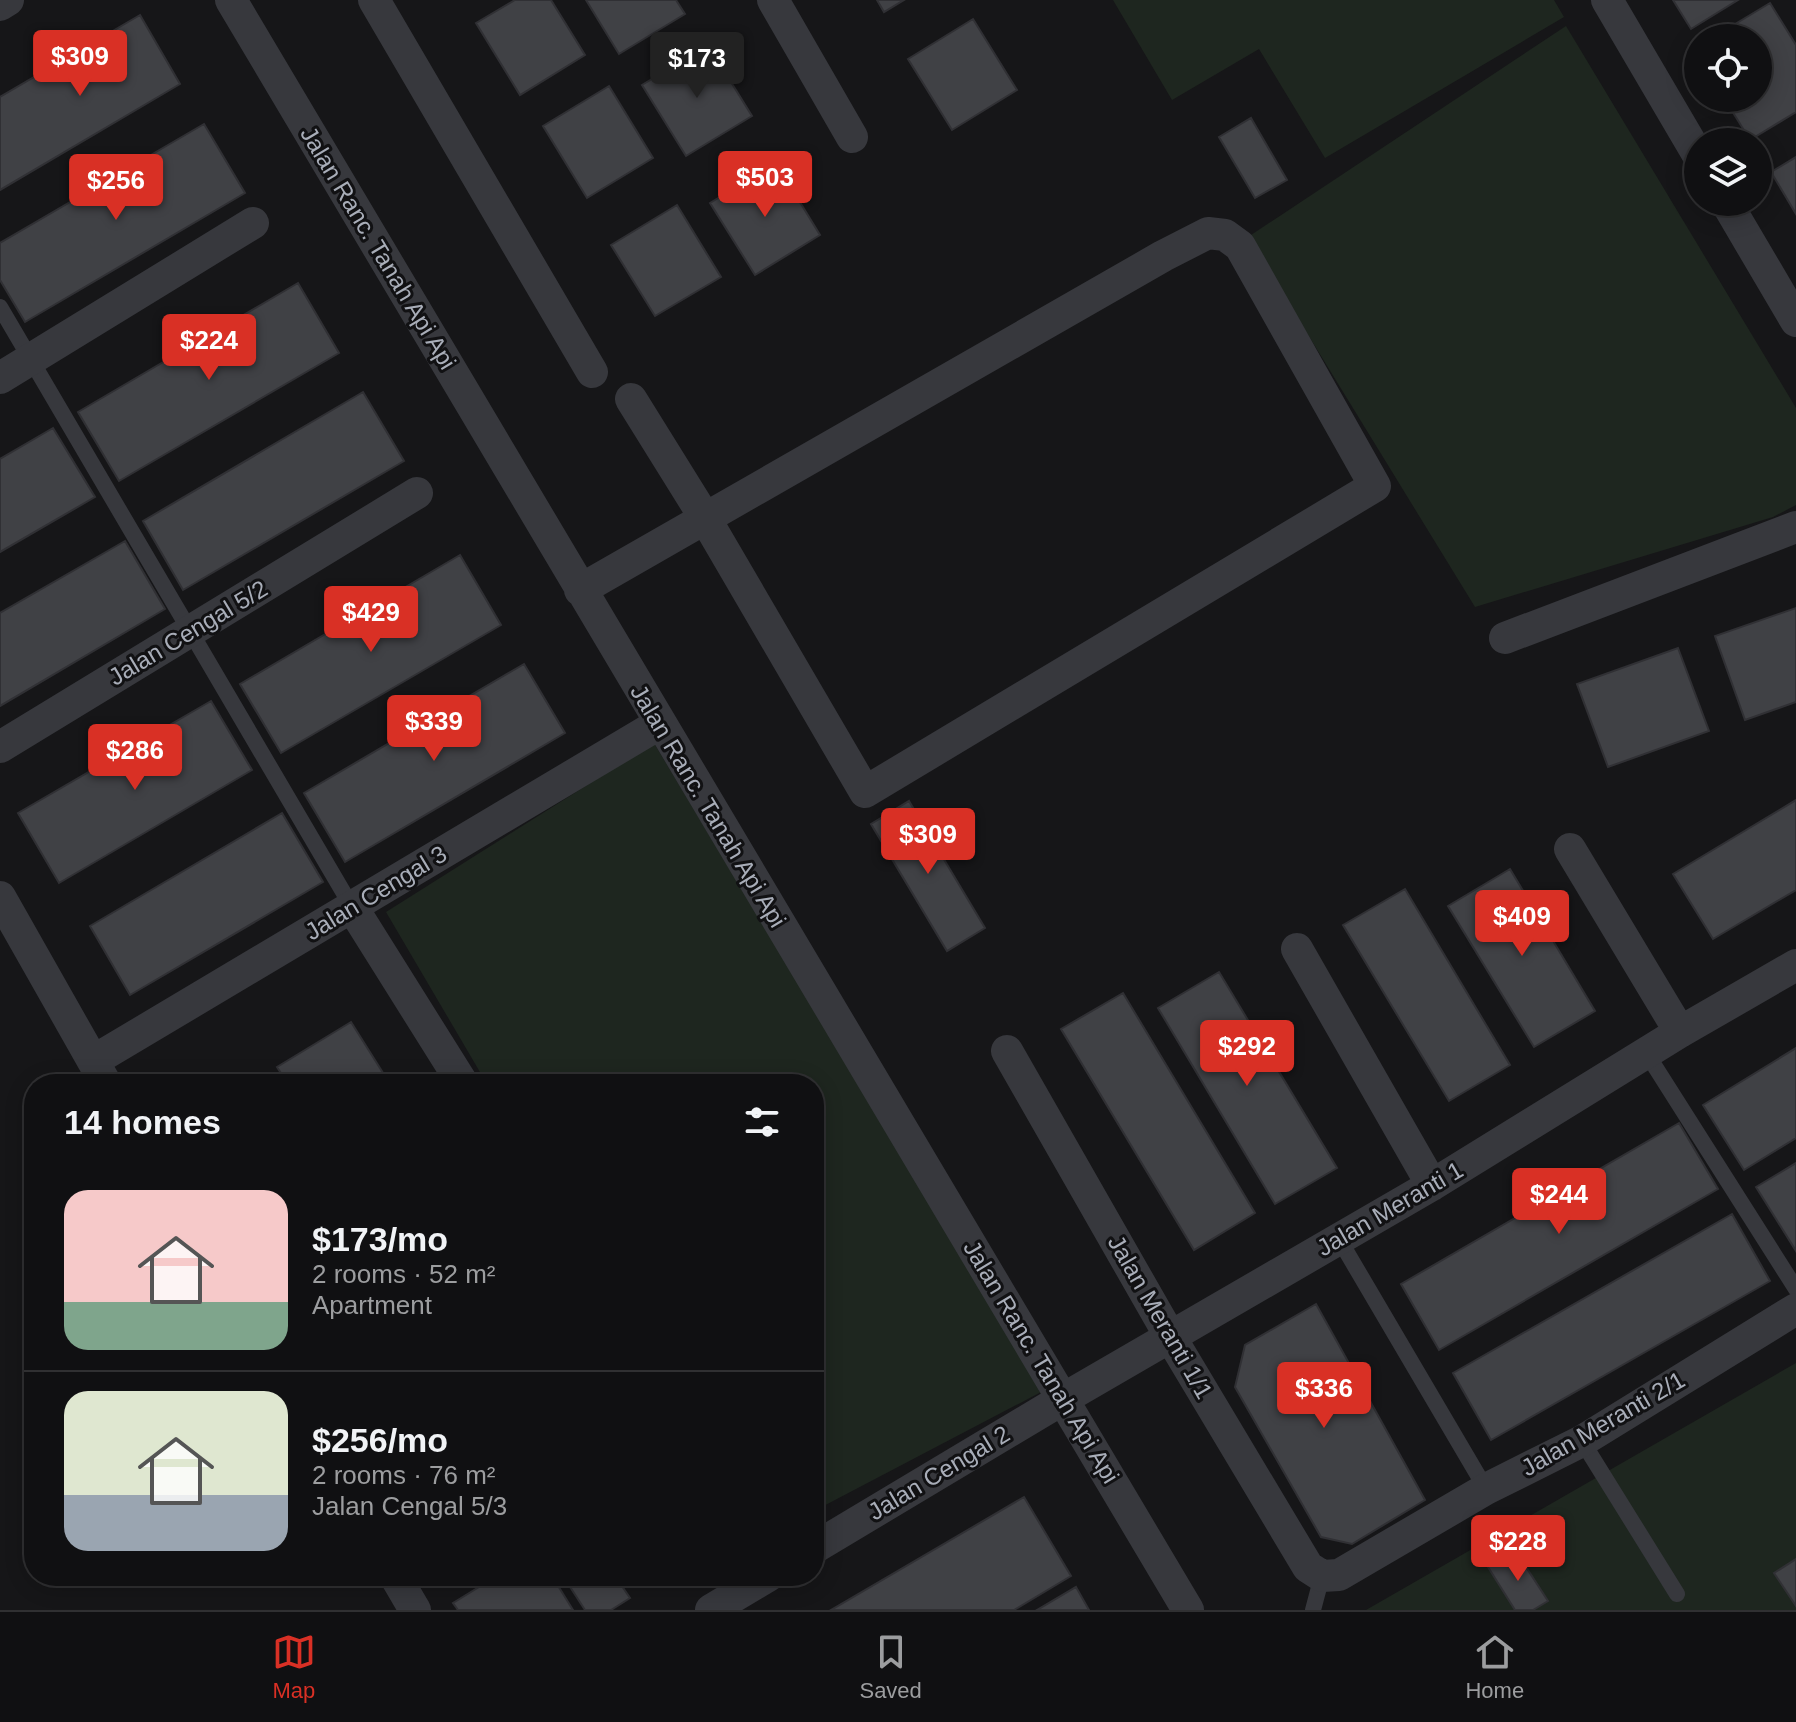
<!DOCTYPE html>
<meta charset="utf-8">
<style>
:root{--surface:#101012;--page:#1e1e20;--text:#f1f3f6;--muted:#9c9d9f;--line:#303032;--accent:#d93025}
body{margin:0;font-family:Arial,sans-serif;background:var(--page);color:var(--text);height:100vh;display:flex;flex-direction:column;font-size:30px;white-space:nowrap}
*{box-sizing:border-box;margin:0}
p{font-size:26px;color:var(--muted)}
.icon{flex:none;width:44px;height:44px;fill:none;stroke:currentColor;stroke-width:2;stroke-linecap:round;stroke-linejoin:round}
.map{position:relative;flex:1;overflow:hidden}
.sheet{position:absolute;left:24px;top:1074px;width:800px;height:512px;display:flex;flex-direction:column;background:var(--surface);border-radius:32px;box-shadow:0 4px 20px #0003,0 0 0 2px var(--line)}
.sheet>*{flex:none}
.buttons{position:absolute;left:1684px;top:24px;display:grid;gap:16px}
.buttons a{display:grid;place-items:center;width:88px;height:88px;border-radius:50%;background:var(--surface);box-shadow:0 4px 20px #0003,0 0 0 2px var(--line);font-size:40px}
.price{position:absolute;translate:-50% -68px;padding:0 18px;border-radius:8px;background:var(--accent);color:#fff;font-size:26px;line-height:52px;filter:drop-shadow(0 2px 4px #0008)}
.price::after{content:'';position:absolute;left:50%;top:48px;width:24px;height:18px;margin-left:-12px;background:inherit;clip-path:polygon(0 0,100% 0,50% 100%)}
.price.active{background:#222;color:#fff}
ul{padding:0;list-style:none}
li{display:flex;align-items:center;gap:24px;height:200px;padding:0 40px}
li+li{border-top:2px solid var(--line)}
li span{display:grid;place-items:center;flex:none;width:224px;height:160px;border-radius:24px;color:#555}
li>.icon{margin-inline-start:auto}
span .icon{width:96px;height:96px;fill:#fffc;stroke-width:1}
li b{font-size:34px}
h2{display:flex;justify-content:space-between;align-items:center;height:96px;padding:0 40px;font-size:34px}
.menu{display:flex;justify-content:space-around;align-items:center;height:112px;border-top:2px solid var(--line);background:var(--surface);font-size:22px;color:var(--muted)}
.menu a{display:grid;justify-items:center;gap:4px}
.menu .active{color:var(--accent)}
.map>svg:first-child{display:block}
.green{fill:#1e261f}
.building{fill:#404145;stroke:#303034;stroke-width:2}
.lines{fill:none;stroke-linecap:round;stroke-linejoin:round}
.service{stroke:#37383d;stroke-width:16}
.minor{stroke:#37383d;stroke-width:32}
.labels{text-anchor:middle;stroke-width:6;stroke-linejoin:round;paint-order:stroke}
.street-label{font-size:24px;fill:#a8adb8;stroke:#111113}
</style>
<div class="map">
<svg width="1796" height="1610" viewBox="0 0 1796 1610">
<rect width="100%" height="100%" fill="#161618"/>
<!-- green -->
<path class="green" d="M1113 0H1554L1564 17 1325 158 1259 49 1172 100Z
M1566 26 1796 408V505L1773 517 1475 607 1248 237Z
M654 743 1043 1391 814 1511V1084H487L386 912Z
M1796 1363V1610H1366Z"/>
<!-- building -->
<path class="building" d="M515 0H551L585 55 520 95 476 23Z
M586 0H676L685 14 619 54Z
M877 0H904L884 12Z
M1673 0H1738L1691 29Z
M1770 3 1796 45V112L1750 140 1724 98H1758V38H1712Z
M140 15 180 84 0 190V97Z
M973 19 1017 90 952 130 908 59Z
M708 45 752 116 686 156 642 85Z
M609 86 653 158 587 198 543 126Z
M1251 118 1287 180 1255 198 1219 137Z
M204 124 245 193 25 322 0 280V243Z
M1796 157V214L1771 172Z
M776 163 820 235 755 275 710 203Z
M677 205 721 277 655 316 611 245Z
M298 283 339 353 119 481 78 412Z
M363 392 404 461 183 590 143 521Z
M53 428 95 497 0 552V459Z
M125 541 165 609 0 706V613Z
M460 555 501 625 281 753 240 684Z
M1796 608V702L1745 720 1715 636Z
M1678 648 1709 731 1608 767 1577 684Z
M524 664 565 733 345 862 304 793Z
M211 701 252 770 59 883 18 813Z
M1796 800V890L1713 939 1673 874Z
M909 801 985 928 947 951 871 824Z
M282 813 323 882 130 995 90 926Z
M1510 869 1595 1011 1534 1047 1448 906Z
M1405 889 1510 1065 1449 1101 1343 925Z
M1219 972 1337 1168 1275 1204 1158 1008Z
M1123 993 1255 1213 1194 1250 1061 1029Z
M351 1022 390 1084H288L277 1067Z
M1796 1048V1138L1744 1170 1703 1105Z
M1679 1123 1718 1189 1439 1350 1401 1284Z
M1796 1163V1251L1756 1187Z
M1732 1214 1770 1281 1491 1440 1453 1373Z
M1316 1304 1425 1500 1352 1544 1321 1537 1235 1387 1245 1345Z
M1024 1497 1071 1576 1014 1610H831Z
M1515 1550 1548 1601 1533 1610H1515L1488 1567Z
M1796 1559V1606L1774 1573Z
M497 1576H552L573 1610H458L453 1603Z
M563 1576H615L630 1598 611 1610H585Z
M1076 1587 1089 1610H1037Z"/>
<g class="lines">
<!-- service -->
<path class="service" d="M0 307 352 907
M1647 1054 1796 1289
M1339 1239 1486 1489
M1582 1441 1677 1594
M1313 1610 1322 1576"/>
<!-- minor -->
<path class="minor" d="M231 0 1188 1610
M374 0 592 372
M773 0 852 137
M1607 0 1698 155
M0 5 8 0
M1726 202 1796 321
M0 378 253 223
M580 590 1163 256 1208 233 1225 235 1240 246 1375 486 865 792 705 518 631 399
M1505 638 1796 527
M0 747 417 493
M1570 849 1680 1032
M0 897 106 1084
M352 907 463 1084
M1297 949 1432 1185
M1007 1051 1171 1338 1308 1567 1322 1576 1339 1575 1486 1489 1582 1441 1796 1309
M93 1061 659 724
M814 1548 1063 1399 1432 1185 1680 1032 1796 965
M395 1576 415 1610
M711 1610 768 1576"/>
</g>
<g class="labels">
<!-- street labels -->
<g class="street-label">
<text transform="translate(378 248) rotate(59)" y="8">Jalan Ranc. Tanah Api Api</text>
<text transform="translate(188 633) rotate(-31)" y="8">Jalan Cengal 5/2</text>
<text transform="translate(708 806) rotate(59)" y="8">Jalan Ranc. Tanah Api Api</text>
<text transform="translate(376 893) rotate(-31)" y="8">Jalan Cengal 3</text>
<text transform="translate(1390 1209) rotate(-30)" y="8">Jalan Meranti 1</text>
<text transform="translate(1160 1317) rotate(60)" y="8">Jalan Meranti 1/1</text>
<text transform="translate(1041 1362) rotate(59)" y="8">Jalan Ranc. Tanah Api Api</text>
<text transform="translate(1603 1424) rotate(-30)" y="8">Jalan Meranti 2/1</text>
<text transform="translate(939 1473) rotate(-31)" y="8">Jalan Cengal 2</text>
</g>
</g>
</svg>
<div class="buttons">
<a><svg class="icon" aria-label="locate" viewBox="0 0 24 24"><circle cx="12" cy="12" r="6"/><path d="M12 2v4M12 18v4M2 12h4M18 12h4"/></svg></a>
<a><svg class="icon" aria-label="layers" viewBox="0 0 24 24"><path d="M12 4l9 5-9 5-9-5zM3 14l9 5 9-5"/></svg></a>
</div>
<b class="price" style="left:80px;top:98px">$309</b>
<b class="price active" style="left:697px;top:100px">$173</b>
<b class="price" style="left:765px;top:219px">$503</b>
<b class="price" style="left:116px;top:222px">$256</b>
<b class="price" style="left:209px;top:382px">$224</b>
<b class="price" style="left:371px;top:654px">$429</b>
<b class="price" style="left:434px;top:763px">$339</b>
<b class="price" style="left:135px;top:792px">$286</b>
<b class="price" style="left:928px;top:876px">$309</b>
<b class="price" style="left:1522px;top:958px">$409</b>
<b class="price" style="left:1247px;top:1088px">$292</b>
<b class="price" style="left:1559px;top:1236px">$244</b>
<b class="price" style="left:1324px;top:1430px">$336</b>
<b class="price" style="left:1518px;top:1583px">$228</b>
<section class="sheet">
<h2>14 homes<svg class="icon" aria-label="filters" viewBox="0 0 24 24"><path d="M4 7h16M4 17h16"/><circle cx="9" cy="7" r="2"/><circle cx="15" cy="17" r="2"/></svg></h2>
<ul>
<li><span style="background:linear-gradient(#f6c9c9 70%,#7fa58c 0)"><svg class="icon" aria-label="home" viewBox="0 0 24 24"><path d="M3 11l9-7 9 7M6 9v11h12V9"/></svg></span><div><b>$173/mo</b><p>2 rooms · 52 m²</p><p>Apartment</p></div></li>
<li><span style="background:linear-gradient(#dfe7d0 65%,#9aa5b1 0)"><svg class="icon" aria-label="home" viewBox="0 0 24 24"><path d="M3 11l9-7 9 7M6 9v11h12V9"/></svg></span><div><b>$256/mo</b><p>2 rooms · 76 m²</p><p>Jalan Cengal 5/3</p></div></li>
</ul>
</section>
</div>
<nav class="menu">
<a class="active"><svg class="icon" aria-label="map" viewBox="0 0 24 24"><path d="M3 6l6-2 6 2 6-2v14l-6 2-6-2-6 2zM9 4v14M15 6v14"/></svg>Map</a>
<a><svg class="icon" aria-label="saved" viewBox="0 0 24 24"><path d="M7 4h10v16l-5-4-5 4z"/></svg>Saved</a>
<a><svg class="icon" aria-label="home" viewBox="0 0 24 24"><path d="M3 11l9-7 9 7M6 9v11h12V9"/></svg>Home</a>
</nav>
